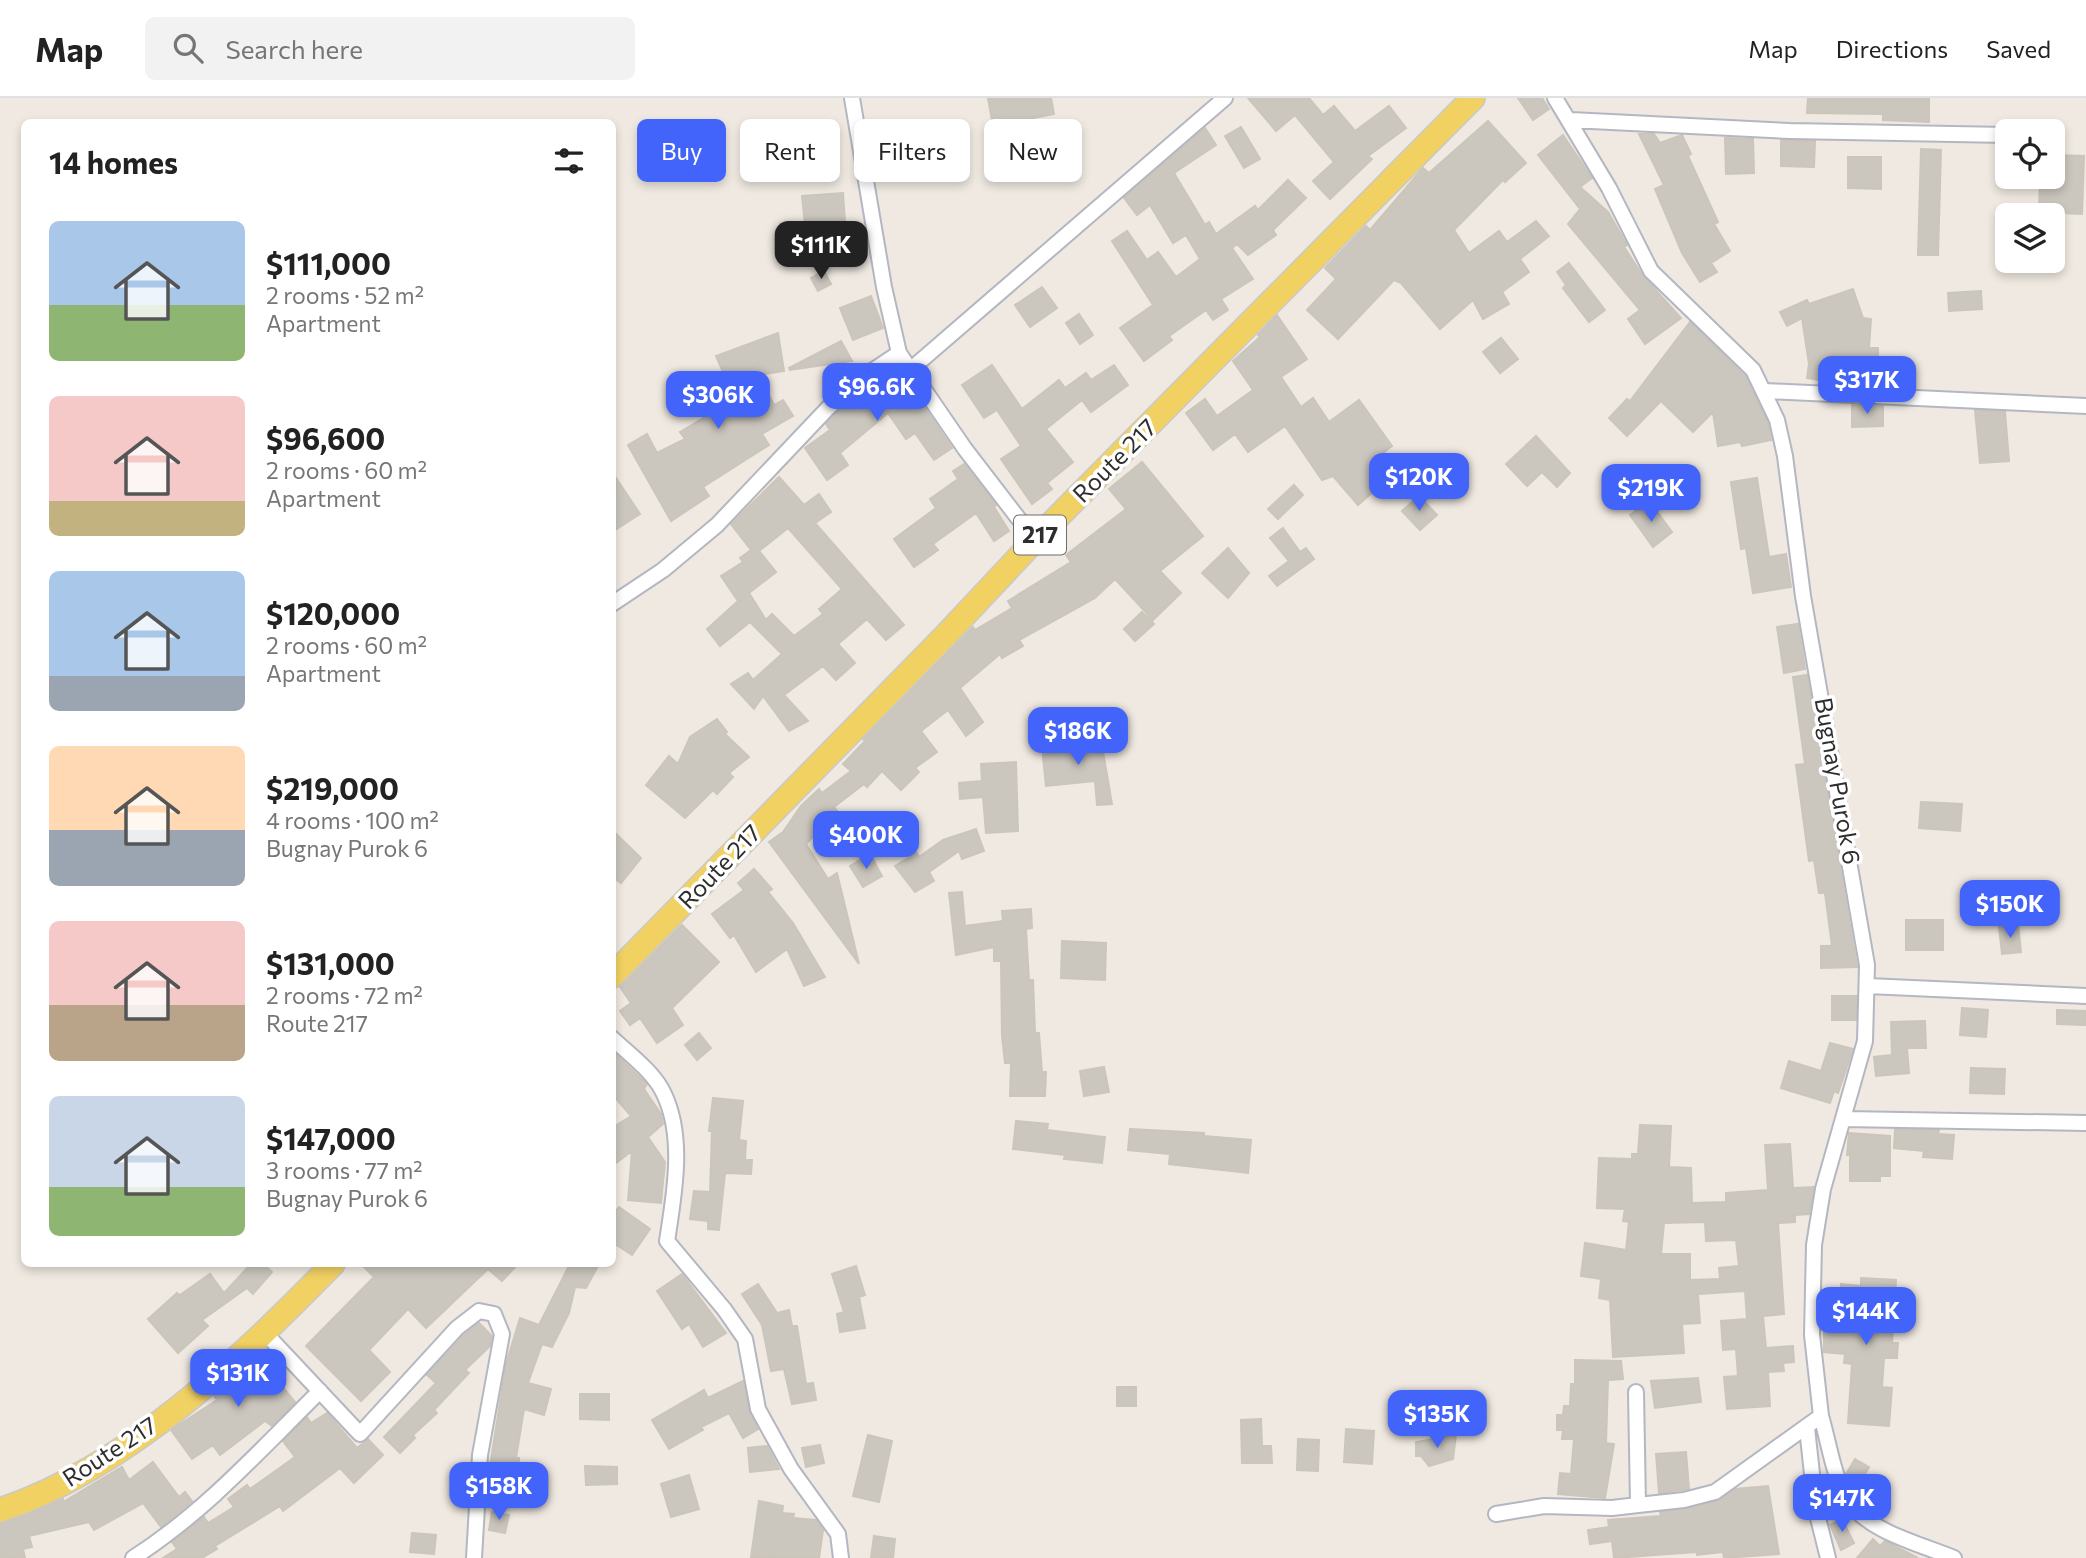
<!DOCTYPE html>
<meta charset="utf-8">
<style>
:root{--surface:#fff;--page:#f2f2f2;--text:#222;--muted:#767676;--line:#e0e0e0;--accent:#4264fb}
body{margin:0;font-family:Commissioner,sans-serif;background:var(--page);color:var(--text);height:100vh;display:flex;flex-direction:column;font-size:26px;white-space:nowrap}
*{box-sizing:border-box;margin:0}
p{font-size:23px;color:var(--muted)}
.icon{flex:none;width:38px;height:38px;fill:none;stroke:currentColor;stroke-width:2;stroke-linecap:round;stroke-linejoin:round}
.map{position:relative;flex:1;overflow:hidden}
.side{position:absolute;left:21px;top:21px;width:595px;height:1148px;display:flex;flex-direction:column;background:var(--surface);border-radius:10px;box-shadow:0 4px 10px #0003}
.side>*{flex:none}
.hud{position:absolute;left:637px;top:21px;width:665px;height:63px;display:flex;gap:14px}
.fabs{position:absolute;left:1995px;top:21px;display:grid;gap:14px}
.fabs a{display:grid;place-items:center;width:70px;height:70px;border-radius:10px;background:var(--surface);box-shadow:0 4px 10px #0003;font-size:35px}
.price{position:absolute;translate:-50% -60px;padding:0 16px;border-radius:14px;background:var(--accent);color:#fff;font-size:23px;line-height:46px;filter:drop-shadow(0 2px 4px #0008)}
.price::after{content:'';position:absolute;left:50%;top:42px;width:21px;height:16px;margin-left:-10px;background:inherit;clip-path:polygon(0 0,100% 0,50% 100%)}
.price.current{background:#222;color:#fff}
ul{padding:0;list-style:none}
li{display:flex;align-items:center;gap:21px;height:175px;padding:0 28px}
li span{display:grid;place-items:center;flex:none;width:196px;height:140px;border-radius:10px;color:#555}
li>.icon{margin-inline-start:auto}
span .icon{width:84px;height:84px;fill:#fffc;stroke-width:1}
li b{font-size:30px}
h2{display:flex;justify-content:space-between;align-items:center;height:84px;padding:0 28px;font-size:30px}
.chip{padding:0 24px;border-radius:10px;background:var(--surface);box-shadow:0 4px 10px #0003;font-size:24px;line-height:63px}
.chip.current{background:var(--accent);color:#fff}
header{display:flex;align-items:center;gap:42px;box-sizing:border-box;height:98px;padding:0 35px;background:var(--surface);border-bottom:2px solid var(--line)}
header strong{font-size:33px}
nav{display:flex;gap:38px;margin-inline-start:auto;font-size:24px}
.search{width:490px;height:63px;background:var(--page);display:flex;align-items:center;gap:18px;box-sizing:border-box;padding:0 24px;border-radius:10px;color:var(--muted);font-size:26px}
.map>svg:first-child{display:block}
.building{fill:#cbc7bf;stroke:#cbc5ba;stroke-width:2;fill-rule:evenodd}
.lines{fill:none;stroke-linecap:round;stroke-linejoin:round}
.street-casing{stroke:#b4b7c1;stroke-width:18}
.primary-casing{stroke:#c9c9c9;stroke-width:26}
.street{stroke:#fff;stroke-width:14}
.primary{stroke:#f2d163;stroke-width:23}
.labels{text-anchor:middle;stroke-width:7;stroke-linejoin:round;paint-order:stroke}
.shield{fill:#fff;stroke:#6d6d6d;stroke-width:2}
.shield-label{font-size:23px;font-weight:bold;fill:#2e2e2e}
.street-label{font-size:24px;fill:#2e2e2e;stroke:#fff}
</style>
<header>
<strong>Map</strong>
<div class="search"><svg class="icon" aria-label="search" viewBox="0 0 24 24"><circle cx="10" cy="10" r="6"/><path d="M15 15l6 6"/></svg>Search here</div>
<nav><a>Map</a><a>Directions</a><a>Saved</a></nav>
</header>
<div class="map">
<svg width="2086" height="1460" viewBox="0 0 2086 1460">
<rect width="100%" height="100%" fill="#efe9e1"/>
<!-- building -->
<path class="building" d="M988 0H1051L1054 16 993 28Z
M1248 0H1309L1323 17 1334 8 1355 33 1389 8 1406 30 1368 58 1372 61 1330 101 1313 83 1334 64 1295 17 1276 33Z
M1518 0H1542L1549 11 1533 22Z
M1808 0H1929V24L1883 22V16L1807 15Z
M1488 23 1526 65 1505 84 1503 82 1454 132 1469 155 1499 133 1507 144 1536 123 1549 138 1520 161 1529 174 1502 194 1509 206 1483 221 1473 202 1440 231 1401 185 1394 182 1338 241 1307 212 1336 181 1325 170 1366 128 1370 132 1423 70 1429 75Z
M1241 29 1260 61 1244 70 1225 38Z
M1205 30 1216 47 1174 75 1205 127 1209 124 1216 136 1255 108 1258 112 1288 82 1306 100 1273 132 1276 137 1248 157 1237 146 1232 150 1253 181 1221 201 1228 212 1213 222 1206 212 1169 238 1172 242 1144 263 1120 230 1153 207 1112 143 1127 133 1147 162 1158 154 1176 179 1200 161 1186 137 1173 145 1150 107 1137 117 1124 100Z
M1639 36H1654L1660 45 1682 37 1691 56 1688 58 1718 124 1714 126 1730 153 1711 165 1717 174 1700 184 1682 155 1655 91 1664 87Z
M1563 37 1592 80 1580 89 1608 114 1627 147 1624 149 1643 178 1681 220 1645 246 1628 221 1640 212 1568 126 1580 111 1538 57Z
M1725 40 1753 41 1754 75 1726 76Z
M1781 42 1815 43 1814 69 1781 68Z
M1921 51 1941 52 1938 157H1918Z
M2053 57 2084 58 2082 116 2039 114 2040 79H2053Z
M1848 59H1881V91L1848 90Z
M843 95 845 124 805 127 802 98Z
M1569 165 1605 212 1589 224 1563 190 1566 187 1557 174Z
M824 173 831 186 818 193 811 180Z
M1042 189 1057 210 1030 229 1015 207Z
M1853 191 1863 220 1871 221 1869 250H1878V268L1833 267 1831 284 1807 280 1809 266 1802 220 1787 228 1780 214 1807 202 1809 206Z
M1981 193 1982 211 1949 213 1948 195Z
M871 198 883 230 853 242 840 210Z
M1079 216 1093 237 1080 246 1066 225Z
M1277 217 1307 261 1281 279 1301 309 1313 300 1329 324 1359 302 1392 348 1376 360 1391 378 1358 407 1333 378 1322 382 1285 328 1248 354 1235 336 1213 352 1186 315 1205 301 1217 318 1253 292 1233 263 1260 239 1258 237Z
M1690 224 1745 278 1768 325 1771 342 1742 348 1740 344 1718 348 1713 314 1693 334 1661 303 1627 338 1609 320 1627 301 1630 303Z
M778 235 784 273 758 277 774 307 783 302 793 318 762 336 769 347 703 389 709 398 671 423 628 347 647 336 657 355 685 341 680 334 735 301 716 258Z
M1501 240 1518 261 1500 275 1483 254Z
M841 243 852 263 790 272 789 270Z
M992 267 1022 311 1059 282 1065 290 1086 275 1091 282 1114 267 1128 287 1091 314 1082 302 1046 331 1073 364 1047 385 1052 391 1032 406 1001 361 1021 348 997 312 984 320 962 287Z
M896 268 918 305 920 303 952 350 934 362 915 335 906 341 888 315 840 355 848 367 827 382 805 350 830 332 826 326 837 315Z
M1852 307 1883 308V328L1852 329Z
M1975 312 2005 314 2009 363 1980 365Z
M1536 338 1570 375 1557 389 1542 374 1527 388 1506 366Z
M1142 364 1203 438 1160 473 1181 495 1153 522 1115 481 1095 500 1019 542 1023 548 1002 560 1000 556 960 590 983 624 966 638 948 612 921 633 937 654 915 670 919 674 901 692 882 673 867 689 864 686 834 709 838 714 806 746 828 781 837 775 859 866 769 744 783 734 801 708 819 691 822 695 851 673 843 666 865 643 863 641 970 532 973 529 975 532 1012 510 1008 503 1071 464 1066 457 1126 411 1109 391Z
M964 366 996 407 994 409 1009 433 994 443 976 415 933 446 938 452 914 469 894 441 936 410 930 401 958 381 953 373Z
M1412 371 1427 389 1413 401 1398 383Z
M612 374 640 416 612 434Z
M779 379 804 407 819 396 831 414 815 425 904 527 886 542 867 521 838 546 855 565 836 582 823 568 784 597 808 623 789 633 763 598 754 611 731 586 748 575 753 582 782 556 750 524 720 548 707 531 738 503 721 478 743 464 740 460 751 452 731 426ZM788 430 842 491 819 511 823 516 794 538 772 516 766 522 749 495 776 474 759 453Z
M1757 380 1769 459 1786 456 1791 489 1753 495 1746 450 1741 451 1731 384Z
M1294 387 1303 397 1278 421 1268 411Z
M1419 398 1437 417 1420 432 1402 413Z
M1649 403 1672 434 1653 449 1630 417Z
M1283 430 1300 454 1306 450 1314 461 1277 488 1269 478 1289 463 1270 440Z
M1228 450 1249 475 1228 500 1202 475Z
M1142 514 1154 526 1135 543 1124 531Z
M1798 526 1805 571 1784 575 1777 529Z
M1807 577 1857 868V869L1821 870V848H1832L1825 795H1819L1814 762 1809 763 1796 667 1805 666 1793 579Z
M717 621 727 634 725 636 749 659 729 675 733 679 717 696 713 692 685 720 646 687 669 658 678 666 690 639Z
M1101 642 1112 706 1097 707 1095 683 1046 688 1042 649Z
M1016 664 1018 733 986 735 983 699 960 701 959 685 982 683 981 666Z
M1921 704 1962 706 1960 733 1919 730Z
M976 731 984 753 962 761 959 753 929 774 934 783 915 794 895 768 917 755 919 759 943 742Z
M612 732 641 760 621 785 612 778Z
M870 756 882 778 863 789 850 768Z
M754 771 772 791 768 794 793 825 825 879 804 888 787 851 756 874 734 837 730 840 712 816 744 792 738 785Z
M962 794 965 828 1003 823 1002 813 1031 811 1032 830 1026 831 1029 882H1033L1035 935H1039L1042 974H1046L1045 998H1010L1011 965H1005L1002 938 1001 863H994V849L956 857 949 795Z
M1906 822H1943V852H1906Z
M682 827 719 864 672 910 683 927 657 945 640 920 630 927 620 913 631 905 620 889Z
M2018 827 2021 854 2002 856 1999 829Z
M1062 843 1106 845 1105 882 1061 880Z
M1832 898H1857L1856 922H1832Z
M1962 910 1988 912 1986 939 1960 937Z
M2057 912 2086 913V927L2057 926Z
M1925 923 1926 950H1907L1909 975 1876 978 1874 959 1892 957 1891 924Z
M699 935 711 950 697 962 685 947Z
M1830 945 1853 951 1838 995 1834 993 1830 1005 1781 990 1789 963 1821 973Z
M612 953 647 986 644 991 661 1016 663 1026 648 1039 665 1064 661 1105 628 1102 632 1053 612 1068V1030L631 1018 612 996Z
M1104 969 1109 994 1084 998 1080 973Z
M1971 970 2005 971 2004 996 1970 995Z
M713 1000 743 1003 739 1042 746 1043 745 1062H752L751 1076 725 1075 719 1132 708 1131V1123L690 1121 694 1093 710 1094 712 1033H709Z
M1016 1023 1048 1026 1047 1032 1105 1039 1102 1065 1064 1061 1065 1057 1013 1051Z
M1640 1027 1671 1028 1669 1069 1691 1070 1692 1105 1726 1104V1095L1768 1092 1765 1047 1790 1046 1793 1090 1814 1089 1809 1116 1795 1117V1124L1778 1125 1784 1216 1763 1218 1766 1250 1793 1248 1794 1264 1783 1265 1784 1273 1768 1274 1770 1308 1727 1311 1724 1279 1738 1278 1736 1251 1723 1252 1721 1223 1747 1221 1745 1193 1698 1196 1700 1225 1682 1226 1684 1255 1613 1259 1610 1202 1599 1200 1601 1181 1581 1178 1585 1145 1626 1152 1629 1124 1623 1123 1625 1111 1597 1110 1599 1060 1632 1061V1056H1638ZM1705 1124 1706 1143 1736 1142 1739 1168 1719 1170 1720 1181 1690 1182V1156H1661L1664 1125Z
M1130 1031 1204 1035V1038L1251 1042 1248 1075 1169 1066 1170 1056 1128 1052Z
M1895 1032H1939L1938 1036 1954 1037 1952 1061 1923 1059 1924 1053 1894 1050Z
M1849 1035 1890 1038V1078H1880V1083H1850V1057H1847Z
M619 1109 650 1131 632 1157 612 1144V1118Z
M251 1166H263L272 1174 253 1196 247 1190 202 1222 208 1228 178 1255 148 1221 177 1195 180 1197 210 1176 224 1195Z
M361 1166H518L502 1183 488 1171 426 1230 408 1211 369 1252 390 1274 361 1303 306 1248 374 1179Z
M570 1166H599L586 1190 575 1189 569 1215 552 1249 542 1246 528 1285 551 1291 544 1317 524 1311 516 1360H519L518 1383 488 1381 506 1266 520 1220 539 1227Z
M856 1168 865 1197 859 1199 865 1230 840 1234 837 1216 844 1214 832 1176Z
M682 1176 726 1235 703 1249 689 1226 682 1231 657 1193Z
M1861 1180 1896 1182 1892 1245H1898L1897 1260H1884L1882 1289 1892 1290 1889 1328 1848 1325 1852 1266 1844 1265 1845 1256 1824 1254V1234L1838 1235 1841 1186 1861 1188Z
M758 1186 777 1215 789 1212 792 1228H797L806 1286 813 1285 816 1302 792 1306 784 1271 771 1273 762 1227 742 1196Z
M479 1225 492 1238 490 1248 465 1272 469 1275 434 1312 437 1315 413 1337 415 1340 400 1355 384 1339 436 1285 427 1277 464 1237Z
M267 1251 285 1274 276 1281 295 1304 272 1328 265 1323 220 1357 213 1347 192 1361 171 1332 217 1302 214 1298Z
M1575 1262 1621 1263 1623 1281 1608 1282 1606 1345 1614 1346 1605 1400 1558 1396 1560 1375 1571 1376 1574 1341H1562L1563 1332H1557V1317H1563L1564 1308H1570L1571 1286H1575Z
M1698 1280 1701 1304 1655 1310 1651 1283Z
M743 1283 749 1313 758 1331 743 1340 729 1315 701 1329 703 1332 669 1351 652 1322 704 1292 708 1300Z
M1117 1289H1136V1308H1117Z
M580 1296H609V1322L580 1321Z
M1439 1297 1440 1312 1418 1313 1417 1298Z
M327 1315 357 1350 368 1341 383 1357 354 1385 340 1370 283 1413 280 1408 215 1448 217 1451 202 1460H163L177 1451 172 1444 204 1419 208 1425 234 1409 228 1401 247 1387 250 1391 295 1359 283 1343 307 1319 311 1325Z
M1261 1321 1262 1348H1271L1272 1365H1242L1241 1322Z
M1346 1331 1374 1333 1372 1366 1344 1364Z
M868 1337 892 1343 879 1404 853 1398Z
M1456 1337 1453 1361 1429 1368 1421 1358H1416V1344Z
M1298 1341 1319 1342 1318 1373 1297 1372Z
M820 1347 824 1365 806 1369 802 1350Z
M767 1348 779 1371 750 1374 748 1350Z
M1686 1354 1689 1391 1659 1395 1656 1356Z
M1855 1361 1869 1369 1858 1388 1849 1383 1846 1376Z
M153 1364 179 1399 185 1394 192 1403 161 1429 143 1405 94 1432 89 1424 29 1438 32 1449 23 1451 25 1460H0V1426L63 1401V1404L122 1369 129 1382Z
M585 1368 617 1369V1386L586 1387Z
M689 1377 699 1411 671 1419 661 1386Z
M1768 1388 1779 1456 1724 1460 1723 1454 1697 1457V1454L1614 1460 1612 1443 1590 1446 1588 1432 1609 1429 1608 1422 1661 1418 1660 1414 1717 1403 1735 1391Z
M759 1403 783 1408 782 1415 794 1416 793 1420 816 1422 823 1432 819 1460 751 1459Z
M492 1414 509 1417 505 1435 489 1432Z
M1842 1421 1854 1445 1841 1452 1830 1427Z
M412 1435 436 1437 434 1456 410 1454Z
M874 1438 895 1441 893 1460H871Z
M1873 1441 1880 1448 1885 1443 1918 1460H1857Z"/>
<g class="lines">
<defs>
<path id="street" d="M852 0 884 189 899 255 965 351 1035 442
M1555 0 1609 90 1651 173 1753 272 1777 322 1785 358 1803 498 1867 867 1865 943 1823 1091 1814 1147 1812 1237 1821 1318 1715 1394 1684 1402 1638 1407 1636 1294
M1571 22 1790 33 2007 37
M910 272 1225 0
M1766 293 2086 308
M612 506 663 472 717 427 828 310 860 281 899 255
M1868 888 2086 898
M612 940C630 957 654 974 664 996 685 1040 674 1097 667 1143L724 1211 745 1241 758 1311 791 1371 838 1436 841 1460
M1844 1021 2086 1025
M265 1235 360 1336 457 1230 479 1213 494 1216 502 1236 480 1357 474 1460
M1821 1318C1829 1345 1833 1377 1847 1401 1867 1434 1921 1446 1954 1460
M1807 1330 1816 1412 1828 1460
M1496 1416 1544 1408 1612 1410 1638 1407
M133 1460C205 1414 260 1352 320 1293"/>
<path id="primary" d="M612 878 945 538 1035 442 1473 0
M0 1412C128 1370 241 1260 333 1166"/>
</defs>
<!-- street casing -->
<use href="#street" class="street-casing"/>
<!-- primary casing -->
<use href="#primary" class="primary-casing"/>
<!-- street -->
<use href="#street" class="street"/>
<!-- primary -->
<use href="#primary" class="primary"/>
</g>
<g class="labels">
<!-- shield labels -->
<rect class="shield" x="1014" y="417.5" width="52" height="39" rx="5"/>
<g class="shield-label">
<text x="1040" y="445">217</text>
</g>
<!-- street labels -->
<g class="street-label">
<text transform="translate(1115 363) rotate(-45)" y="8">Route 217</text>
<text transform="translate(1837 683) rotate(80)" y="8">Bugnay Purok 6</text>
<text transform="translate(720 769) rotate(-46)" y="8">Route 217</text>
<text transform="translate(110 1354) rotate(-33)" y="8">Route 217</text>
</g>
</g>
</svg>
<div class="fabs">
<a><svg class="icon" aria-label="locate" viewBox="0 0 24 24"><circle cx="12" cy="12" r="6"/><path d="M12 2v4M12 18v4M2 12h4M18 12h4"/></svg></a>
<a><svg class="icon" aria-label="layers" viewBox="0 0 24 24"><path d="M12 4l9 5-9 5-9-5zM3 14l9 5 9-5"/></svg></a>
</div>
<b class="price current" style="left:821px;top:183px">$111K</b>
<b class="price" style="left:1867px;top:318px">$317K</b>
<b class="price" style="left:877px;top:325px">$96.6K</b>
<b class="price" style="left:718px;top:333px">$306K</b>
<b class="price" style="left:1419px;top:415px">$120K</b>
<b class="price" style="left:1651px;top:426px">$219K</b>
<b class="price" style="left:1078px;top:669px">$186K</b>
<b class="price" style="left:866px;top:773px">$400K</b>
<b class="price" style="left:2010px;top:842px">$150K</b>
<b class="price" style="left:1866px;top:1249px">$144K</b>
<b class="price" style="left:238px;top:1311px">$131K</b>
<b class="price" style="left:1437px;top:1352px">$135K</b>
<b class="price" style="left:499px;top:1424px">$158K</b>
<b class="price" style="left:1842px;top:1436px">$147K</b>
<div class="hud">
<a class="chip current">Buy</a>
<a class="chip">Rent</a>
<a class="chip">Filters</a>
<a class="chip">New</a>
</div>
<section class="side">
<h2>14 homes<svg class="icon" aria-label="filters" viewBox="0 0 24 24"><path d="M4 7h16M4 17h16"/><circle cx="9" cy="7" r="2"/><circle cx="15" cy="17" r="2"/></svg></h2>
<ul>
<li><span style="background:linear-gradient(#a9c7e8 60%,#8fb573 0)"><svg class="icon" aria-label="home" viewBox="0 0 24 24"><path d="M3 11l9-7 9 7M6 9v11h12V9"/></svg></span><div><b>$111,000</b><p>2 rooms · 52 m²</p><p>Apartment</p></div></li>
<li><span style="background:linear-gradient(#f6c9c9 75%,#c2b280 0)"><svg class="icon" aria-label="home" viewBox="0 0 24 24"><path d="M3 11l9-7 9 7M6 9v11h12V9"/></svg></span><div><b>$96,600</b><p>2 rooms · 60 m²</p><p>Apartment</p></div></li>
<li><span style="background:linear-gradient(#a9c7e8 75%,#9aa5b1 0)"><svg class="icon" aria-label="home" viewBox="0 0 24 24"><path d="M3 11l9-7 9 7M6 9v11h12V9"/></svg></span><div><b>$120,000</b><p>2 rooms · 60 m²</p><p>Apartment</p></div></li>
<li><span style="background:linear-gradient(#ffd9b3 60%,#9aa5b1 0)"><svg class="icon" aria-label="home" viewBox="0 0 24 24"><path d="M3 11l9-7 9 7M6 9v11h12V9"/></svg></span><div><b>$219,000</b><p>4 rooms · 100 m²</p><p>Bugnay Purok 6</p></div></li>
<li><span style="background:linear-gradient(#f6c9c9 60%,#b9a48a 0)"><svg class="icon" aria-label="home" viewBox="0 0 24 24"><path d="M3 11l9-7 9 7M6 9v11h12V9"/></svg></span><div><b>$131,000</b><p>2 rooms · 72 m²</p><p>Route 217</p></div></li>
<li><span style="background:linear-gradient(#c9d6e8 65%,#8fb573 0)"><svg class="icon" aria-label="home" viewBox="0 0 24 24"><path d="M3 11l9-7 9 7M6 9v11h12V9"/></svg></span><div><b>$147,000</b><p>3 rooms · 77 m²</p><p>Bugnay Purok 6</p></div></li>
</ul>
</section>
</div>
